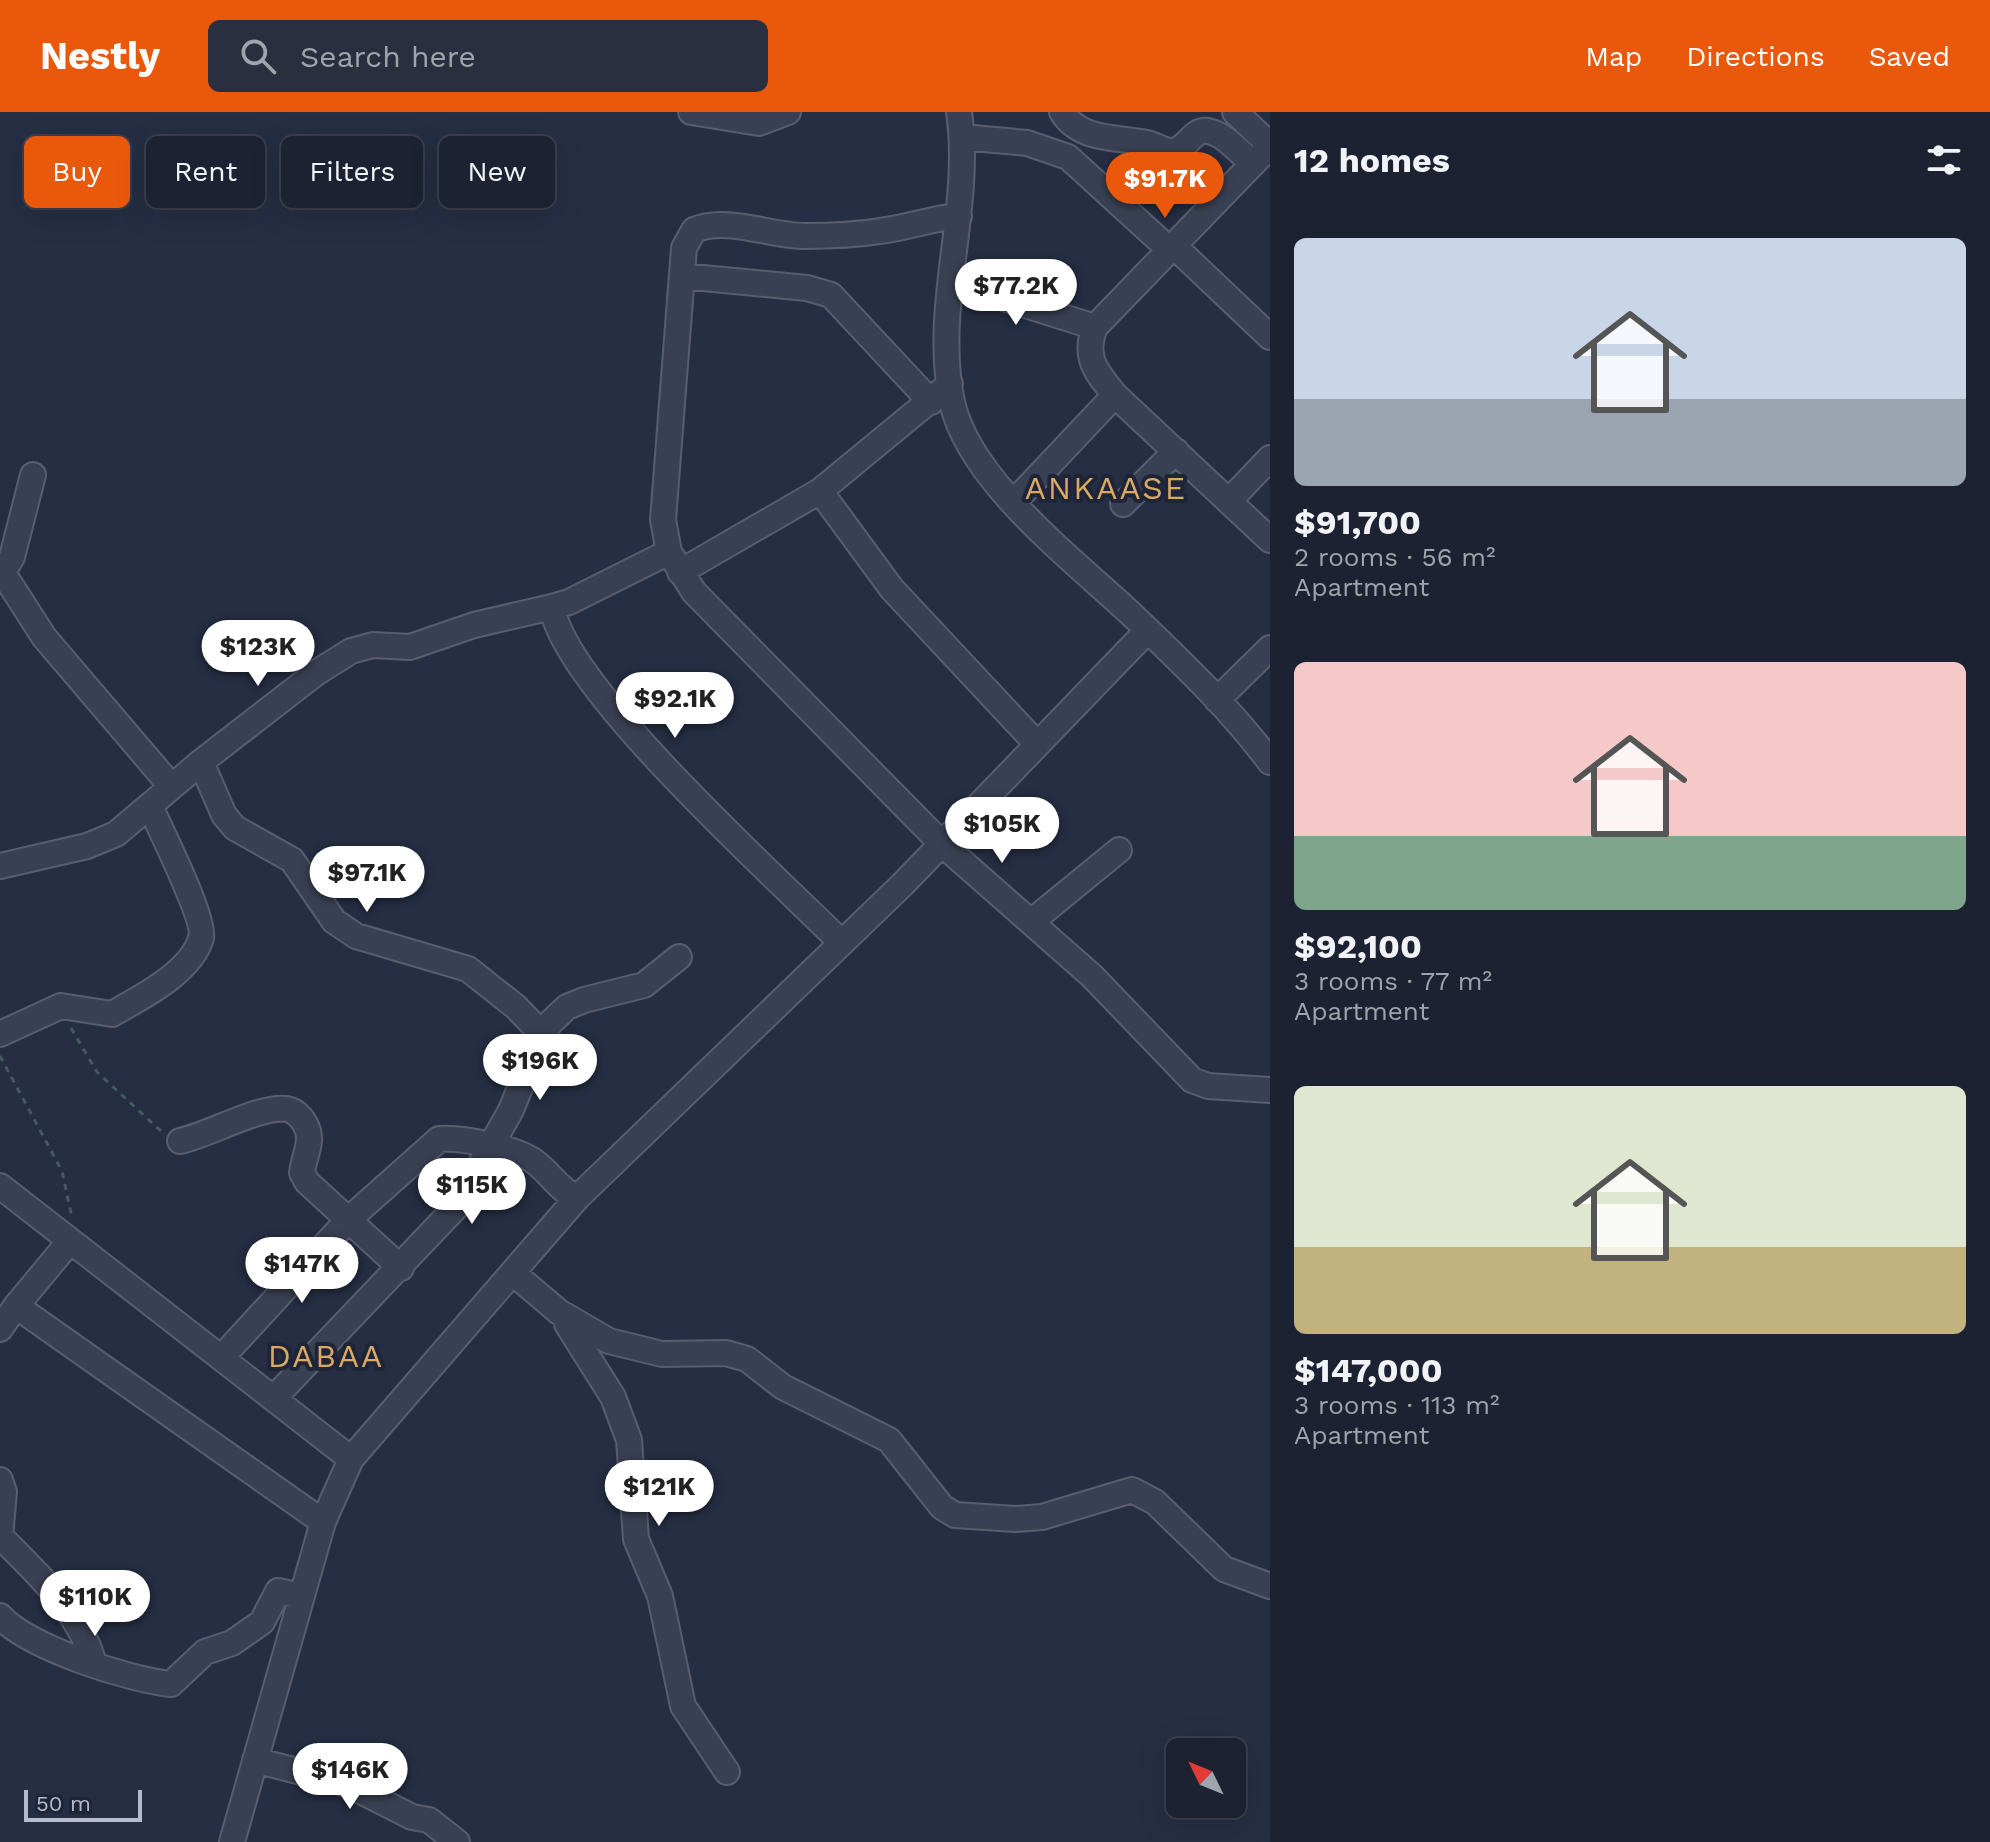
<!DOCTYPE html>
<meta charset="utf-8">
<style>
:root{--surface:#1c2232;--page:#292f3e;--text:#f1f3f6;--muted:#a0a4ac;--line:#3a3f4d;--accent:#ea580c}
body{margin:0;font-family:"Work Sans",sans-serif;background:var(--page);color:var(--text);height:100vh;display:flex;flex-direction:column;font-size:30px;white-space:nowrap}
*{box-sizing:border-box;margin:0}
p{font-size:26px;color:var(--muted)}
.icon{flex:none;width:44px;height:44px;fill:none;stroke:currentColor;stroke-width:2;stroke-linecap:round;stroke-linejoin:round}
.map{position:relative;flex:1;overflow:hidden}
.drawer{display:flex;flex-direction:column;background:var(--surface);width:720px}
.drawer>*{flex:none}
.banner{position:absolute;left:24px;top:24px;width:760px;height:72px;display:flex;gap:16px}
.needle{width:52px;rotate:313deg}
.buttons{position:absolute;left:1166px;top:1626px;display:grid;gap:16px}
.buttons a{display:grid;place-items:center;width:80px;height:80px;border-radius:12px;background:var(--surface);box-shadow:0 8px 32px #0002,0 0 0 2px var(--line);font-size:40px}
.scale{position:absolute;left:24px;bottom:20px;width:118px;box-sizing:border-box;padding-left:8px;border:4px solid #b7bccd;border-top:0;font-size:22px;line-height:28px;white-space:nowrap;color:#b7bccd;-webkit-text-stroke:6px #1f2538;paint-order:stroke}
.price{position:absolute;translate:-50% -68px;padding:0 18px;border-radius:28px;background:#fff;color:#222;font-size:26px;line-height:52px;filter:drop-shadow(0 2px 4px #0008)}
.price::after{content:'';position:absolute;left:50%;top:48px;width:24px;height:18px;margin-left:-12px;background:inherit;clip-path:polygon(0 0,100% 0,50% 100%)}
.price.active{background:var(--accent);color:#fff}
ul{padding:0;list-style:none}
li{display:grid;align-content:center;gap:16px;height:424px;padding:0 24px}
li span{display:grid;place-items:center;height:248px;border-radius:12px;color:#555}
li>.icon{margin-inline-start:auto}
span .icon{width:144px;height:144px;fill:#fffc;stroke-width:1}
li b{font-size:34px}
h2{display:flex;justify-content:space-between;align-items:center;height:96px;padding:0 24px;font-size:34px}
.pill{padding:0 28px;border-radius:12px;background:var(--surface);box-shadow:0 8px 32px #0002,0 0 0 2px var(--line);font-size:28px;line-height:72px}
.pill.active{background:var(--accent);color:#fff}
header{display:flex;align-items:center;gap:48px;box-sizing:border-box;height:112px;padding:0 40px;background:var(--accent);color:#fff}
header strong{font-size:38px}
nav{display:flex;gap:44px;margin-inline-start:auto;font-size:28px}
.search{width:560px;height:72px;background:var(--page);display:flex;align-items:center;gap:20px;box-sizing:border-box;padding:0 28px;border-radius:12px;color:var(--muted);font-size:30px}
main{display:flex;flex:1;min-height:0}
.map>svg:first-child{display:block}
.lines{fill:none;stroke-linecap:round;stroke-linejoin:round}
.minor-casing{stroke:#585e70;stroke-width:28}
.path{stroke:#465961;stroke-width:3;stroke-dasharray:6 6;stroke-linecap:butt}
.minor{stroke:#3a4053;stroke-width:24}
.labels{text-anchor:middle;stroke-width:8;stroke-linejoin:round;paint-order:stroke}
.quarter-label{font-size:32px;letter-spacing:2px;fill:#daaa64;stroke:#1f2538}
</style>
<header>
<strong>Nestly</strong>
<div class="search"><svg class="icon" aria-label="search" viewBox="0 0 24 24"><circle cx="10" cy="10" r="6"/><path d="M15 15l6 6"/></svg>Search here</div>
<nav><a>Map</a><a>Directions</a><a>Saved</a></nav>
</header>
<main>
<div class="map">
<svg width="1270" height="1730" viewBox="0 0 1270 1730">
<rect width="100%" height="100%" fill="#252e43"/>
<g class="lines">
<defs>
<path id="minor" d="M691 0 759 11 788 0
M959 0C973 96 932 194 952 290 969 368 1071 446 1129 500 1178 547 1229 595 1270 650
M1062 0C1080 29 1117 25 1147 31 1157 33 1166 42 1177 38 1189 33 1193 17 1208 19 1225 22 1240 41 1253 52
M1235 0 1270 33
M962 25 1027 31 1068 45 1170 138
M1270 34 1095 215C1083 245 1096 260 1115 283L1270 428
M959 104C932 106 907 116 880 119 855 123 829 124 805 124 770 124 727 104 694 118L684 136 663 408 669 440 694 480 942 732 1092 864 1192 968 1208 974 1270 978
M1174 134 1270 225
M682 164 807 176 831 183 931 290
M952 170 1095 215
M820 379 892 477 1037 632
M1230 388 1270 346
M1014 390 1115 283
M1123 392 1176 339
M669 440 569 490 552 495C565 576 777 766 842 831
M680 460 820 379 950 272
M3 461 44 525 171 674
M0 465 12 445 33 363
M1217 588 1270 536
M201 650 224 703 235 716 292 748 334 809 356 824 468 857 516 895 542 922
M0 754 87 734 116 722 201 650 316 561 351 539 373 533 410 535 474 513 552 495
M1031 810 1119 738
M0 922 61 894 112 902C140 886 191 861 201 826 206 808 160 717 150 694
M180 1029C209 1023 260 993 287 997 297 999 305 1009 308 1019 312 1033 303 1047 302 1061L307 1070 401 1156
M0 1074 351 1347
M70 1129 16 1194 323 1410
M513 1161 559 1200 609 1229 662 1242 726 1241 747 1247 783 1275 889 1328 942 1395 955 1403 1015 1407 1042 1405 1132 1378 1155 1390 1224 1457 1270 1474
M567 1212 613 1285 629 1328 636 1427 660 1484 683 1594 727 1660
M0 1217 16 1194
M222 1245 348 1108 439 1027C462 1025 517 1036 535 1050 551 1062 558 1077 577 1086
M274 1286 457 1094 511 998 542 922 551 910 567 895 584 888 644 873 679 845
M0 1368 4 1380 0 1426
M0 1424C39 1464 78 1497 94 1551
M0 1504C27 1535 129 1568 171 1572L205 1540 232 1531 262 1510 278 1479 302 1484
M255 1648 347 1672 412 1705 429 1708 457 1730
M232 1730 323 1410 351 1347 577 1086 903 772 1148 518"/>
</defs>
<!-- minor casing -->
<use href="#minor" class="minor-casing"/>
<!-- path -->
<path class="path" d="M71 916 97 960 162 1020
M0 944 62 1059 72 1106"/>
<!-- minor -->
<use href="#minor" class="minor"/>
</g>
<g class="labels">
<!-- quarter labels -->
<g class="quarter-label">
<text x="1106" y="387">ANKAASE</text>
<text x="326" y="1255">DABAA</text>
</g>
</g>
</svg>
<div class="buttons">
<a><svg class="needle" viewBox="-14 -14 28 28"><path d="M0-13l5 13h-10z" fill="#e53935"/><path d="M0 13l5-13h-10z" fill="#a0a4ac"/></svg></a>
</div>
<div class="scale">50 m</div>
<b class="price active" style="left:1165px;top:108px">$91.7K</b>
<b class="price" style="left:1016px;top:215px">$77.2K</b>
<b class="price" style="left:258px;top:576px">$123K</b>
<b class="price" style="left:675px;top:628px">$92.1K</b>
<b class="price" style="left:1002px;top:753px">$105K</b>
<b class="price" style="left:367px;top:802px">$97.1K</b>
<b class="price" style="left:540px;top:990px">$196K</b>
<b class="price" style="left:472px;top:1114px">$115K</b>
<b class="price" style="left:302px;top:1193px">$147K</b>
<b class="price" style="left:659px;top:1416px">$121K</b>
<b class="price" style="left:95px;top:1526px">$110K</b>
<b class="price" style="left:350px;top:1699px">$146K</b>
<div class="banner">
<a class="pill active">Buy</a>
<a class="pill">Rent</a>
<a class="pill">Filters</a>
<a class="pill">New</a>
</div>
</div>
<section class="drawer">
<h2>12 homes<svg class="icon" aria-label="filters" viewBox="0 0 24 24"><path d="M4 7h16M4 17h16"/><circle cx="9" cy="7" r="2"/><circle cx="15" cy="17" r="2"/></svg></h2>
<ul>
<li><span style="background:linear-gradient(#c9d6e8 65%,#9aa5b1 0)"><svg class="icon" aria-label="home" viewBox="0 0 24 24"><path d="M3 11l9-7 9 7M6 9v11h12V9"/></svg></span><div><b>$91,700</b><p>2 rooms · 56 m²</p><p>Apartment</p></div></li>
<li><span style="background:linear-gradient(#f6c9c9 70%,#7fa58c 0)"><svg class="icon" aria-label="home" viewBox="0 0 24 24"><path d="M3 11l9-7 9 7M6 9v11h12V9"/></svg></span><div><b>$92,100</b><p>3 rooms · 77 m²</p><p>Apartment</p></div></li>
<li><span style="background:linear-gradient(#dfe7d0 65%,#c2b280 0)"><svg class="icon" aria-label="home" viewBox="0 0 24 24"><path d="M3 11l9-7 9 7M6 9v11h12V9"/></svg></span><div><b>$147,000</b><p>3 rooms · 113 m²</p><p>Apartment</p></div></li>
</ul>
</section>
</main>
